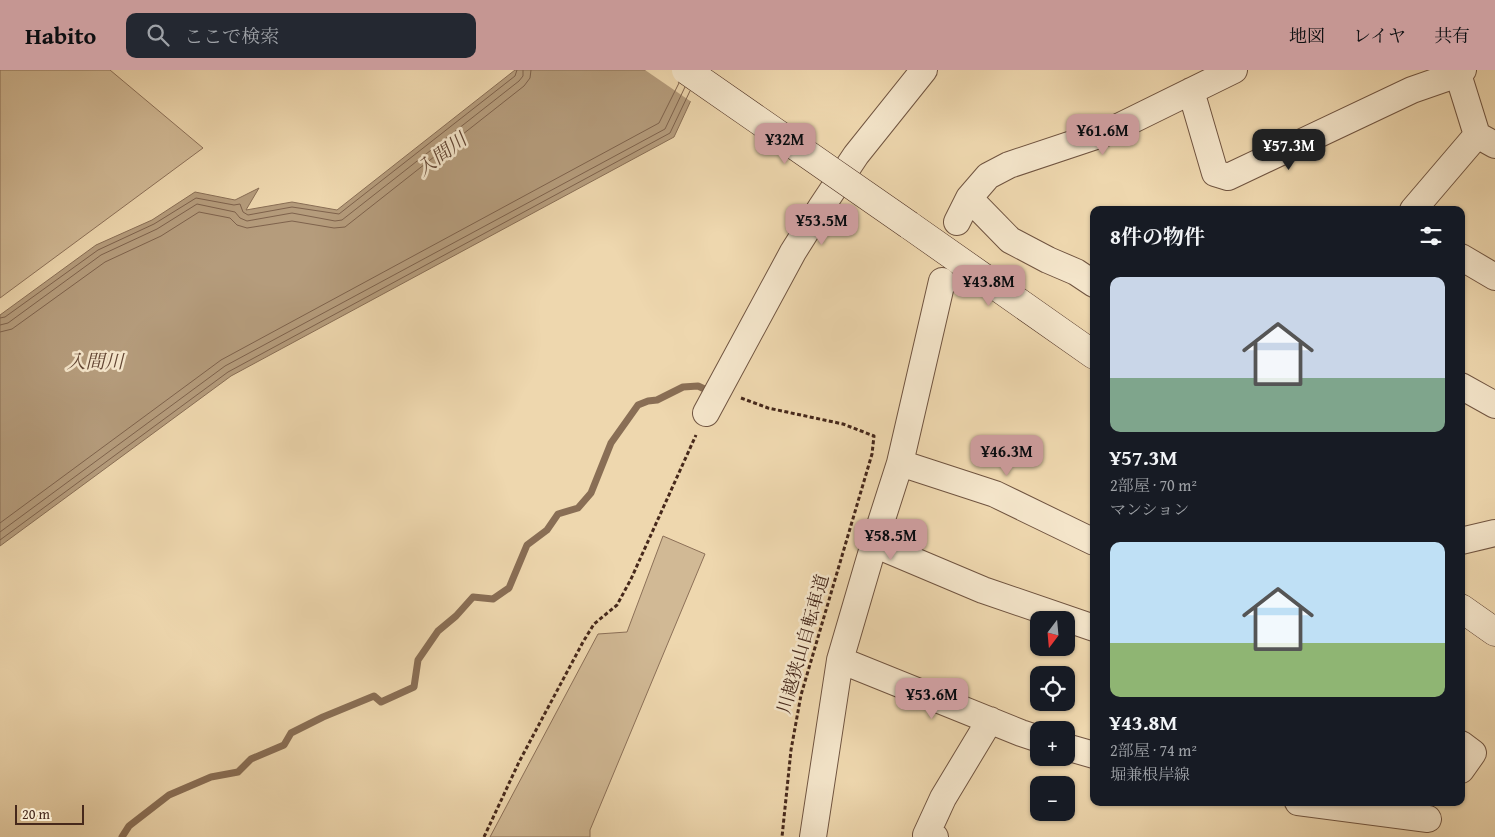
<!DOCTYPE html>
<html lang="ja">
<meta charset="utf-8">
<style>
:root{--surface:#171b24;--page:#242831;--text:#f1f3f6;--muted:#9ea1a6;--accent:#c59692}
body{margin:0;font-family:"Gentium Book Plus","Noto Serif JP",serif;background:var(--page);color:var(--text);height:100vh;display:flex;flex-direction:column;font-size:19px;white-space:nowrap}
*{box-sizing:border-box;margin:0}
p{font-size:16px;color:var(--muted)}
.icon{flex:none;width:28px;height:28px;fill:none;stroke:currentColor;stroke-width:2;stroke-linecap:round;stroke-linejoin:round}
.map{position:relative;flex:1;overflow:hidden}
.side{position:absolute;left:1090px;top:136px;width:375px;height:600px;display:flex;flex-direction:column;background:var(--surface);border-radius:10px;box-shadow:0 1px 4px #0004}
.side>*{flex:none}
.needle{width:32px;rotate:196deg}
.buttons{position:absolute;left:1030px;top:541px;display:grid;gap:10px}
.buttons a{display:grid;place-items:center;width:45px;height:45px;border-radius:10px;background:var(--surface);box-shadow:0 1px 4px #0004;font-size:25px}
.scale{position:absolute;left:15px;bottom:12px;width:69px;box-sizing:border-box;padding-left:5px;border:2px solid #46281b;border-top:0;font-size:14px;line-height:18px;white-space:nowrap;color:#46281b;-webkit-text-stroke:4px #f4e5ca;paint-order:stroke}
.price{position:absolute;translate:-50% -42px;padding:0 11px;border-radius:10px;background:var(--accent);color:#111;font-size:16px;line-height:32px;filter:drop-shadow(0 1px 2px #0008)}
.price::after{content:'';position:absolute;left:50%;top:30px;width:15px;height:11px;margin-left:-8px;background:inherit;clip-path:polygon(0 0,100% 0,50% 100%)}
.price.selected{background:#222;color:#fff}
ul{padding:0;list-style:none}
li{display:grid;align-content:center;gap:10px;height:265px;padding:0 20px}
li span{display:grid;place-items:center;height:155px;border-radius:10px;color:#555}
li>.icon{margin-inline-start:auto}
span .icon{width:90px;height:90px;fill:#fffc;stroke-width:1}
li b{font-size:21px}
h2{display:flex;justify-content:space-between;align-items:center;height:60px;padding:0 20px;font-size:21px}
header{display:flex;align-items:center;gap:30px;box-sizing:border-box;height:70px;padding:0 25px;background:var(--accent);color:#111}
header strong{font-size:24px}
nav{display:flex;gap:28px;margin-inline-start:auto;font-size:18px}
.search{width:350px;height:45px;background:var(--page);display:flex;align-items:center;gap:12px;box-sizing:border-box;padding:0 18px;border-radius:10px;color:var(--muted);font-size:19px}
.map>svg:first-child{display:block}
.green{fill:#d1b995;stroke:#8c7058}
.water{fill:#b59c7c;stroke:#896e55}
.pier{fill:#eed7ae}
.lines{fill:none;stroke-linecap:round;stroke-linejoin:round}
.shore{stroke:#7e624c;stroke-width:1}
.stream{stroke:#896e55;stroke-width:7}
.street-casing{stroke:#705440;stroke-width:28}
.secondary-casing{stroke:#46281b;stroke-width:29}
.path{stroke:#46281b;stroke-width:3;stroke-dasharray:4 2.5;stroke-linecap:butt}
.street{stroke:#f4e5ca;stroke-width:26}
.secondary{stroke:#f4e5ca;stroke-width:28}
.secondary-bridge-casing{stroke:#46281b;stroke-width:29;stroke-linecap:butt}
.secondary-bridge{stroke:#f4e5ca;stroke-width:28}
.labels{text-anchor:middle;stroke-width:5;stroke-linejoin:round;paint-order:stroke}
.street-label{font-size:18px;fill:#46281b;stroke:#f4e5ca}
.water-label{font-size:19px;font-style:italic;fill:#624533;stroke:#f4e5ca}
</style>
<header>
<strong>Habito</strong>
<div class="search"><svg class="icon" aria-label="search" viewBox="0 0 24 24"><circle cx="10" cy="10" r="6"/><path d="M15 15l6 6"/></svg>ここで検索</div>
<nav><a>地図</a><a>レイヤ</a><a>共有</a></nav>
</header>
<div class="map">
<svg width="1495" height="767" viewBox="0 0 1495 767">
<rect width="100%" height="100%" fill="#eed7ae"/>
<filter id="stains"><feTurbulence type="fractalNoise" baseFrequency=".004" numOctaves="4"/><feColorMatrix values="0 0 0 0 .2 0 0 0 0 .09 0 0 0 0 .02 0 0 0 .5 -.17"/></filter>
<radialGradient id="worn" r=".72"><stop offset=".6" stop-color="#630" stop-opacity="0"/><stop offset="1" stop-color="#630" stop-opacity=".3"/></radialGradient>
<!-- green -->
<path class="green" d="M0 0H110L203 78 0 228Z
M663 466 705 484 590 760V767H490L598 564 627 562Z"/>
<!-- water -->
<path class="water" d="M515 0H705L674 67 231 306 0 476V245L96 175 152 150 195 122 235 130 259 118 246 140 292 132 337 140Z"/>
<!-- pier -->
<path class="pier" d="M645 0H708L693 33Z"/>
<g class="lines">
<!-- shore -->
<path class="shore" d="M0 248 5 247 98 180 154 154 196 128 234 135 240 134 243 142 248 145 292 137 339 144 515 6 517 0
M0 255 8 253 101 185 157 159 197 134 235 142 240 148 247 151 292 143 335 151 342 150 519 11 523 6V0
M0 262 12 259 105 192 161 166 199 142 230 148 237 155 247 158 292 151 334 158 345 157 524 16 530 8 531 0
M0 453 221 290 659 53 679 13
M0 462 225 296 665 59 685 17
M0 470 228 302 670 63 690 21"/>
<!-- stream -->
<path class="stream" d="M122 767 129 756 169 725 211 707 238 702 251 689 284 675 291 663 323 647 374 626 381 632 414 617 418 590 438 561 456 546 473 527 493 529 509 518 527 475 547 460 558 444 578 438 591 423 611 373 638 335 648 331 657 330 683 317 698 316 711 322"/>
<defs>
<path id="street" d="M1463 0 1458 4 1477 65 1495 75
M1191 21 1215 103 1228 107 1412 20 1458 4
M969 128 1010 170 1048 190 1076 202 1094 214
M1413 140 1477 65
M957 152 969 128 988 106 1009 95 1108 62 1234 0
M1461 187 1495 207
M1461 316 1495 335
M706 343 793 182 822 136 856 85 924 0
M900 393 995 424 1094 472
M1461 471 1495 463
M874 474 983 520 1094 558
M840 590 1021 663 1039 669
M1461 674 1473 683 1461 700
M1066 677 1094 685
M1298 732 1428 749
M813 767 840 590 874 474 900 393 942 211
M935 767 926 765 943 728 990 650"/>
<path id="secondary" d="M909 155 1094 285
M1461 538 1495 562"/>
</defs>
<!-- street casing -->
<use href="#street" class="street-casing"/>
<!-- secondary casing -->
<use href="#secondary" class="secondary-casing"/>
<!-- path -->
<path class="path" d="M741 328 768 338 843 354 874 366 872 384 801 625 791 680 782 767
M484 767 519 692 583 572 594 554 617 535 631 509 696 365"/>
<!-- street -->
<use href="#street" class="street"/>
<!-- secondary -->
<use href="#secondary" class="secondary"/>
<defs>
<path id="secondary-bridge" d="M686 0 909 155"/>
</defs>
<!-- secondary-bridge casing -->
<use href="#secondary-bridge" class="secondary-bridge-casing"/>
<!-- secondary-bridge -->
<use href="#secondary-bridge" class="secondary-bridge"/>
</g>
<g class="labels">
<!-- street labels -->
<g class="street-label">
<text transform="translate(803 574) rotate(-74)" y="6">川越狭山自転車道</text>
</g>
<!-- water labels -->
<g class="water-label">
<text transform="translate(441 84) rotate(-37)" y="7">入間川</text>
<text x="95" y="298">入間川</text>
</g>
</g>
<rect width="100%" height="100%" filter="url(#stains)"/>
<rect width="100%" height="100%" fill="url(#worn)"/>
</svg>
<div class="buttons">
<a><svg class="needle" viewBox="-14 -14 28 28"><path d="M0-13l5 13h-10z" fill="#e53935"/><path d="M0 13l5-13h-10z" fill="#9ea1a6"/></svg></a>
<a><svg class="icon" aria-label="locate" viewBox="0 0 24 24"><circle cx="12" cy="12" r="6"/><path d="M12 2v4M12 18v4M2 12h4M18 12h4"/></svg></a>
<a>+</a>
<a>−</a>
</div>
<div class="scale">20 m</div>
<b class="price" style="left:1103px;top:86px">¥61.6M</b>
<b class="price" style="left:785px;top:95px">¥32M</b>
<b class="price selected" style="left:1289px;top:101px">¥57.3M</b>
<b class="price" style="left:822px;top:176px">¥53.5M</b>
<b class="price" style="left:989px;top:237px">¥43.8M</b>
<b class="price" style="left:1007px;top:407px">¥46.3M</b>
<b class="price" style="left:891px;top:491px">¥58.5M</b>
<b class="price" style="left:932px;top:650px">¥53.6M</b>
<section class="side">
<h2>8件の物件<svg class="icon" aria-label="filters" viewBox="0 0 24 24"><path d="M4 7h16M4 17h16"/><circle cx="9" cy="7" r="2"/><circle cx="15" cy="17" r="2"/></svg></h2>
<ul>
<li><span style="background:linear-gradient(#c9d6e8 65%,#7fa58c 0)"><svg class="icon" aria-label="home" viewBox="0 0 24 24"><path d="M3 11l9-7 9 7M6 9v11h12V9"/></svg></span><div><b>¥57.3M</b><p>2部屋 · 70 m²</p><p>マンション</p></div></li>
<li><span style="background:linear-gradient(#bfe0f5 65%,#8fb573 0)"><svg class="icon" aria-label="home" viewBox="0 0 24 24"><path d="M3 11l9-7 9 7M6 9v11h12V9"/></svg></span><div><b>¥43.8M</b><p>2部屋 · 74 m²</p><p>堀兼根岸線</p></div></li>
</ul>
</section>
</div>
